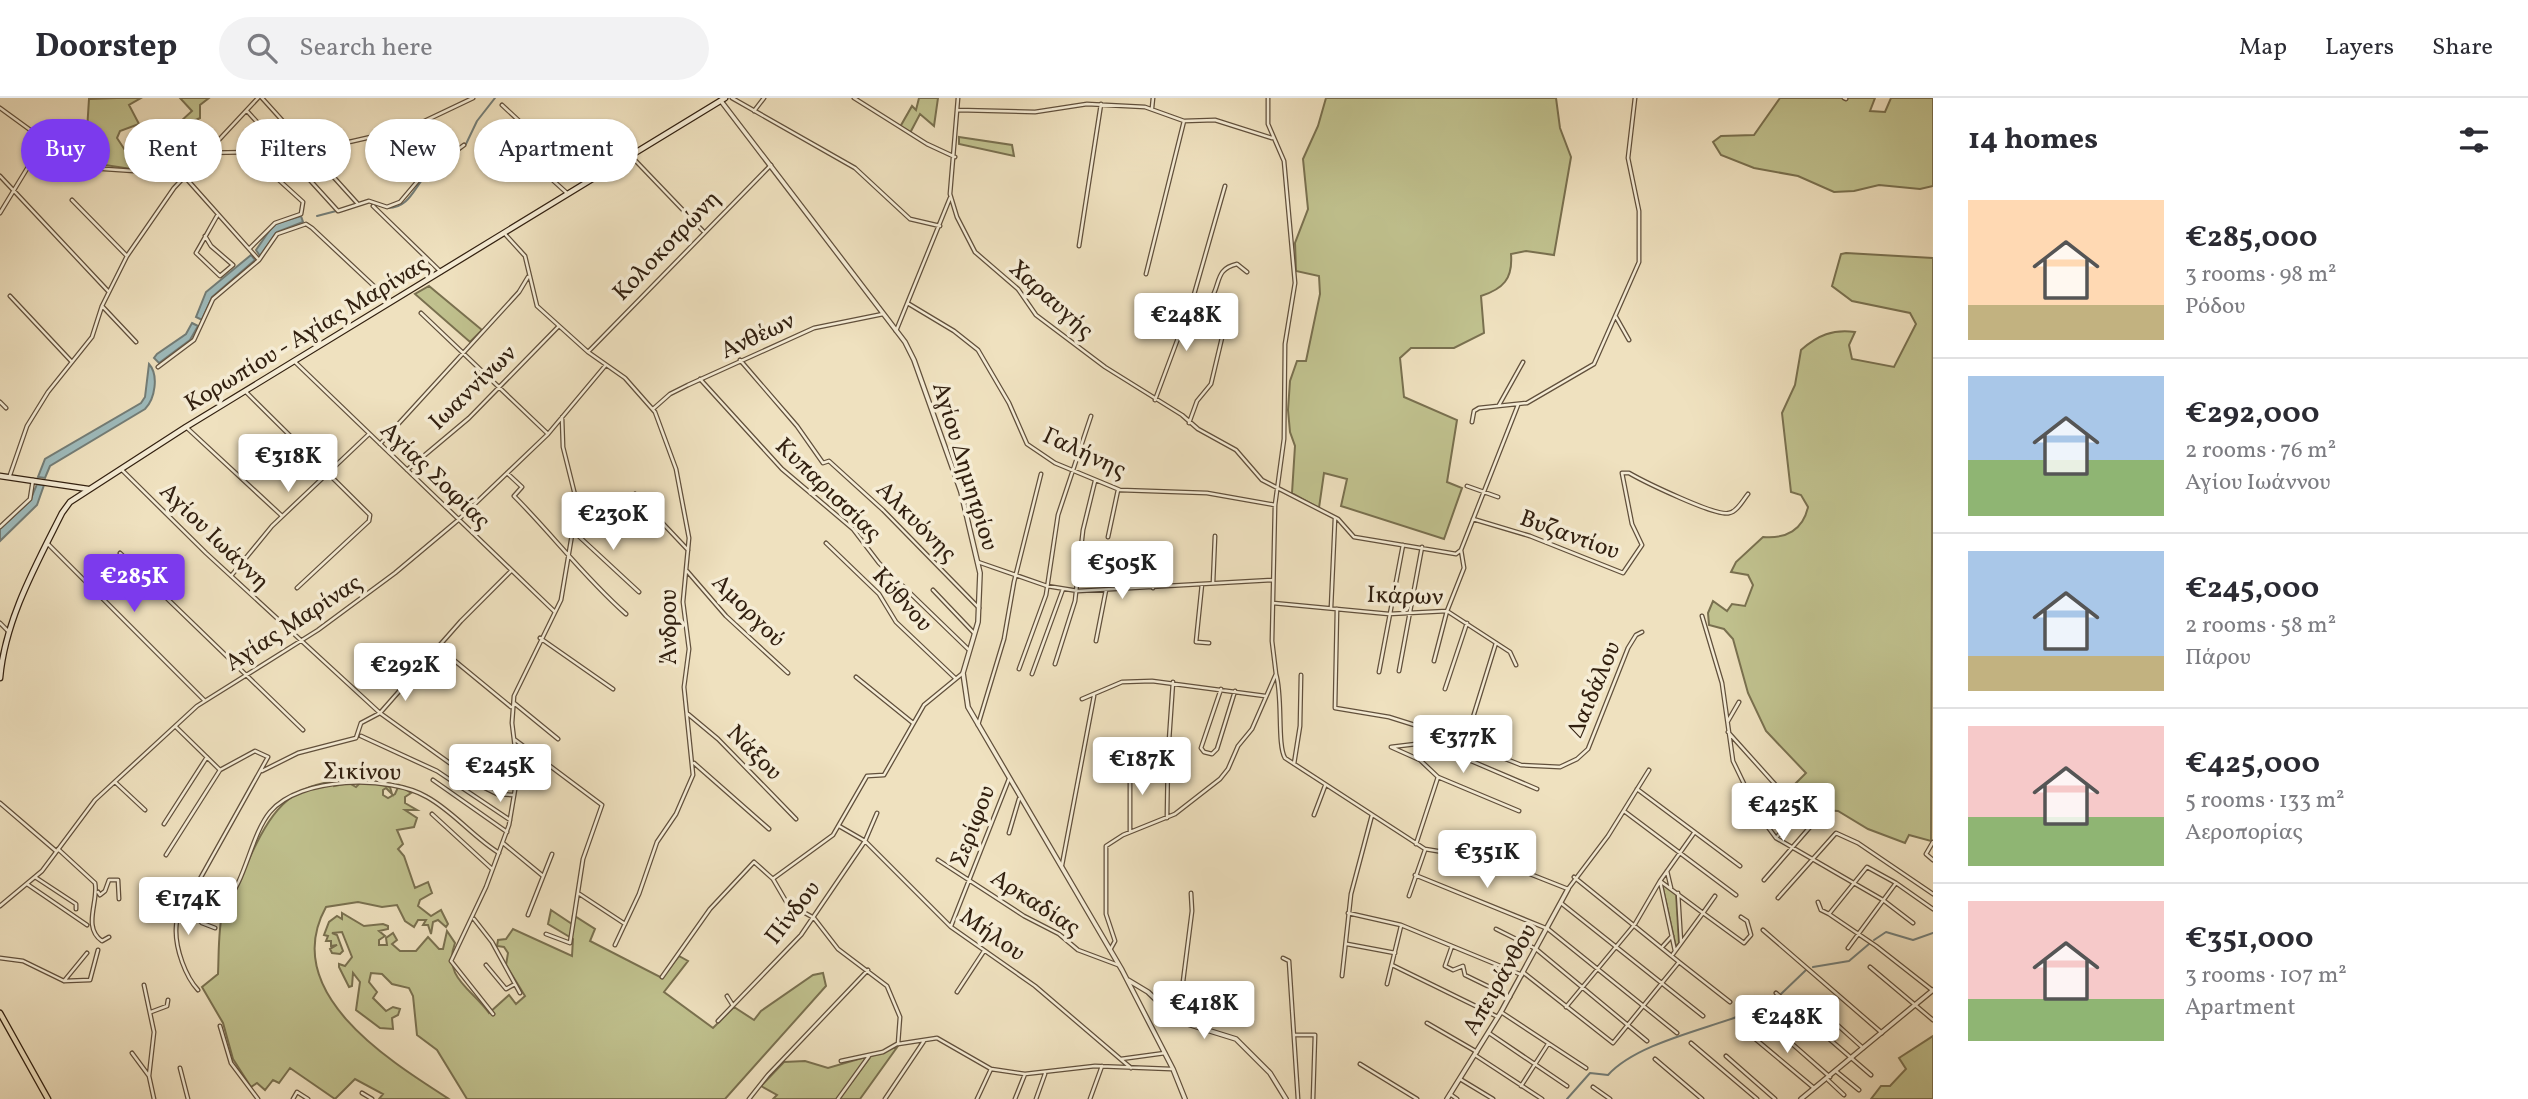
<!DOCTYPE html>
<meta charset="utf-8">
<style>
:root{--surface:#fff;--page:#f2f2f3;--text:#2b2b33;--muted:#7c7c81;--line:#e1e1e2;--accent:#7c3aed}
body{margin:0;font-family:Vollkorn,serif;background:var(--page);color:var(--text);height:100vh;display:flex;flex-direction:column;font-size:26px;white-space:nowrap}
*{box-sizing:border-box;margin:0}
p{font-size:23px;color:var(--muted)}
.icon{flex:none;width:38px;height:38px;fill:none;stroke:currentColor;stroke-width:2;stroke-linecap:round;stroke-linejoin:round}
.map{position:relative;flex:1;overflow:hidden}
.drawer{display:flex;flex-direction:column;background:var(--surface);width:595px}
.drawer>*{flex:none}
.banner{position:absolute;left:21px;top:21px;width:665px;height:63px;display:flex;gap:14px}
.price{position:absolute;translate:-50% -60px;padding:0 16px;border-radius:7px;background:#fff;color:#222;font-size:23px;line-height:46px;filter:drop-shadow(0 2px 4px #0008)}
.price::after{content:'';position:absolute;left:50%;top:42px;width:21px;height:16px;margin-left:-10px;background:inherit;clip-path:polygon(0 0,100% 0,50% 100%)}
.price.active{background:var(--accent);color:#fff}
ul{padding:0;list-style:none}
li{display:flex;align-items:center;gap:21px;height:175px;padding:0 35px}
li+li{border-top:2px solid var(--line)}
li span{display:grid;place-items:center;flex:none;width:196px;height:140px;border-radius:0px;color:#555}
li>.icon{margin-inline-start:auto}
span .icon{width:84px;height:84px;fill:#fffc;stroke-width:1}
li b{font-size:30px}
h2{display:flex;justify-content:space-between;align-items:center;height:84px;padding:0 35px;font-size:30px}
.tag{padding:0 24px;border-radius:32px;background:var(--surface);box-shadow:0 2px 5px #0004;font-size:24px;line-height:63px}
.tag.active{background:var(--accent);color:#fff}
header{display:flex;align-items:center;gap:42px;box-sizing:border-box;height:98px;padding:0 35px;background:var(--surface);border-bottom:2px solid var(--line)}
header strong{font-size:33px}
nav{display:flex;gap:38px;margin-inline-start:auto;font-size:24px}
.search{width:490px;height:63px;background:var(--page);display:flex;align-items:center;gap:18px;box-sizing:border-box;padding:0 24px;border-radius:38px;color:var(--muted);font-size:26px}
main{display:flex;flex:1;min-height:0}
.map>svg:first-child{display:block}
.green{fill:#c0c18e;stroke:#79704f;stroke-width:2}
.water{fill:#9ebbbc;stroke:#737d77;stroke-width:2}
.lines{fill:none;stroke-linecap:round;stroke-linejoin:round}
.stream{stroke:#737d77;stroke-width:2}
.minor-casing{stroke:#61503c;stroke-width:5}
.tertiary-casing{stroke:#61503c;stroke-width:6}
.secondary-casing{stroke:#322010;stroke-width:7}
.primary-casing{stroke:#322010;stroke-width:7}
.minor{stroke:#f5ecd5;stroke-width:2.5}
.tertiary{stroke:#f5ecd5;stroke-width:3.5}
.secondary{stroke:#f5ecd5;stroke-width:4.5}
.primary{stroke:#efe1bf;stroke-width:4.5}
.labels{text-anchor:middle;stroke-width:7;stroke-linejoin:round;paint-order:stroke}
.street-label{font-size:24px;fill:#322010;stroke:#f5ecd5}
</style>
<header>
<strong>Doorstep</strong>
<div class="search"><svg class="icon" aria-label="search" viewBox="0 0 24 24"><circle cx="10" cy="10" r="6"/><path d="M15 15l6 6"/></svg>Search here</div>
<nav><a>Map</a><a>Layers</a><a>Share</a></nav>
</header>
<main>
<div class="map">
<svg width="1933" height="1001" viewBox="0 0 1933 1001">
<rect width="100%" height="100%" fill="#efe1bf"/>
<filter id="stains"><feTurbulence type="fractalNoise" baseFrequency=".00286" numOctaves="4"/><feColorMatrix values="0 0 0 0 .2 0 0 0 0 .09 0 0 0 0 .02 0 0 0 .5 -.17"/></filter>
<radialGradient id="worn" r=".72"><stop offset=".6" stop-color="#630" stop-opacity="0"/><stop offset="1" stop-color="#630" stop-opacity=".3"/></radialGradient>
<!-- green -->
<path class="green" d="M117 0H141L129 7 139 26 120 33 117 40 138 72 85 64 89 1Z
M180 0H209L200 7V20L189 25 180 24 192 13Z
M919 0H938L934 28 920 16 910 35 900 29 912 8 916 12Z
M1326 0H1556L1560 30 1571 59 1554 157 1526 153 1511 156C1513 181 1503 191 1481 198L1484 235 1454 250H1411L1400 260 1404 299 1457 322 1447 384 1462 390 1444 441 1341 408 1347 381 1324 375 1319 410 1292 395 1295 348 1290 334 1288 312 1290 283 1297 263H1306L1320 196 1319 178 1296 173 1295 145 1308 111 1303 61 1318 28Z
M1780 0H1875L1870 13 1885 14 1891 0H1933V88L1920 91 1879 87 1854 93 1834 94 1798 78 1754 70 1721 57 1713 44 1721 38 1754 37Z
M959 39 1012 47 1014 58 959 46Z
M1846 155 1933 160 1931 743 1909 737 1905 745 1868 731 1838 713 1820 712 1806 705 1810 698 1796 685 1806 675 1766 633 1748 595 1733 541 1724 531 1709 527 1708 515 1713 503 1727 513 1732 506 1745 508 1753 487 1748 477 1731 474 1736 464 1763 439C1786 441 1803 432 1808 409L1801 397 1791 394 1782 315 1795 287 1801 252C1818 237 1833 231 1855 234L1849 247 1852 261 1894 269 1916 226 1910 215 1852 203 1832 188 1841 156Z
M429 188 482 232 470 244 415 196Z
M363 682 390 689 392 696 386 690 383 692V697L388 700 395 696 399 687 411 695 405 699V705L417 712H405L417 720 414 729 397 732 403 746 398 751 404 758 415 790 428 784 432 795 420 802 418 808 431 818 441 812 448 826 446 829 438 822 433 824 431 836 428 827H423L426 822H418L414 829 405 823 397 807 382 809 358 804 326 809C279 894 388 962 449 1001H379L383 996 355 981 335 1001 290 970 279 985 273 982 265 992 257 985 251 989 233 961 223 925 202 889 218 876C219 855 218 832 223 811 226 801 237 789 241 778 262 734 278 689 332 684L334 688 349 685 356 689Z
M1662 786 1676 796 1679 845 1676 849Z
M551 812 572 826 573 817 595 831 590 843 662 880 679 858 688 863 664 894 713 930 734 909 754 922 761 913 813 877 823 875 826 888 725 1001H467L437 952 417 937 413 898 409 890 392 886 382 876 371 875 369 884 377 894 373 900 386 913 393 909 400 911 398 917 392 920 393 931 380 930 356 912 360 884 353 875 352 888 349 889 339 869V866L345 868 352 859 342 834 332 835 337 837 343 853 340 856 332 855 330 851 337 847 331 848V843H326L328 838 324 837 329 824 337 818 342 821V815L364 828 383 826 388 828V831L379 833 385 838 379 842V847H387L386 840 393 835 397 842 392 846 400 853H416L428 839 439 851H443L447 833 455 845C442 879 472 891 489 915L509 897 516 906 525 898 506 867 508 855 504 849 497 848 498 842 506 841 513 831 572 858 573 841 548 826Z
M1933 938V1001H1871L1881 988H1890L1906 971 1899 960Z
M898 948 860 1001H839L871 958Z
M869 958 837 1001H773L777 997 761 988 784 964 805 963 828 970Z"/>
<!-- water -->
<path class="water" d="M301 118 303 124 277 134 260 158 256 152 274 126Z
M251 157 255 162 212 199 202 222 196 219 206 194Z
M192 225 198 228 190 242 159 265 154 260 157 256 186 236Z
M149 266C159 277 155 301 145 311L50 368 45 380 38 379 45 361 141 305 145 299Z
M37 386 44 387 37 407 0 443V431L30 403Z"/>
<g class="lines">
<!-- stream -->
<path class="stream" d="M466 46 477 23 495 0
M444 63 462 50
M388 110C409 110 414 90 426 77
M317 118 363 106
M1874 842 1886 834 1913 842 1933 835
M1813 869 1849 863 1869 846
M1781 896 1806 872
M1567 1001 1590 975 1608 977C1636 946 1703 932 1742 917 1754 913 1762 903 1775 899"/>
<defs>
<path id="minor" d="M262 0 358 106
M732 0 855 70 910 121 940 128
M854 0 927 46 955 59
M958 0 950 96 957 119 975 154 1018 191 1036 217 1105 269 1182 317 1198 331 1236 352 1262 382 1338 421 1354 439 1456 456 1461 452
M1844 0 1846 1
M502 7 586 85
M0 10 33 34 60 62 75 69 149 74 179 51 198 55 310 53 410 30 473 0
M1152 10 1153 0
M958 12 1035 14 1087 6 1145 9 1184 23 1215 22 1272 40
M247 13 338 113 369 103 387 109 400 104 422 78 464 47
M754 13 764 0
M493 28 568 96
M371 41 390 65 402 66 417 83
M631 58 703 133
M0 78 108 193
M184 78 259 162
M72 102 126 157
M373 108 441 174
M0 115 42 46
M504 135 525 158 537 208 588 254 625 280 655 314 676 371 689 440 683 504 689 551 684 589 693 677 676 716 657 744 639 796 615 847
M205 138 211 148 233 167 220 178 196 155C203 143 210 130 217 118
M1079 148 1101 6
M250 150 275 125 301 116 303 104 259 64 254 54
M1146 176 1184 23
M10 198 72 264
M1193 200 1211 201C1221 185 1215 171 1237 166L1247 174
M909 206 954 233 978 252 1009 305 1027 346 1055 365 1120 392 1207 395 1275 407
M102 208 136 244
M421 215 548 336
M1616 219 1629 242
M896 233 950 100
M588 254 771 67
M740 262 797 328 823 365 829 363 883 412 979 510
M295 264 555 514
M158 269 194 242 213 201 259 162 277 136 306 126 312 130 391 204
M700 281 782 371 853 431 879 465 968 551
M246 294 370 417 369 423 297 490
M1155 302 1193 200 1225 88
M0 304 6 310
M1499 307 1523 264
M653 311 670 296 688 287 814 230 883 216
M1472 324 1474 313 1479 310 1527 305 1594 266 1639 164V113L1628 60 1635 0
M1189 325 1197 303 1211 286 1231 202
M186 329 281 417
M380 346 519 194 528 179
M121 371 206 455 380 615 483 689 497 696 513 697
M407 372 469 320 558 229
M507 375 522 389 514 398C552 436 585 480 626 516
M10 377 27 328 48 294 92 239 102 208 127 158 174 90 258 0
M1467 388 1498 399
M635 396 688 452
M1473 421 1530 438 1623 475 1642 447 1632 426 1622 375H1629C1643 383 1716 419 1729 415 1737 414 1743 402 1748 396
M0 429 30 401 33 382
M572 432 639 494
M1108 439 1118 392
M826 445 879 496 896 524 955 580
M48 446 204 602
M1461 452 1518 307
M120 455 303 632
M978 464 1047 488 1078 493 1273 482
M687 473 726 518 788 575
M231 478 272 428 369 336
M1213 485 1215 438
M1202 486 1196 544 1209 545
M1153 490 1156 464
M933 492 974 535
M1273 505 1389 516 1447 513 1510 554 1516 567
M1331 510 1335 420
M1337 511 1335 610 1389 619 1440 635 1521 667 1560 669 1577 661 1588 651 1628 550 1636 537 1642 534
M1702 518 1722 585 1733 663 1759 717 1776 740 1883 802 1913 825
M0 525 8 533
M540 540 613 591
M1096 543 1106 492
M438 549 511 609
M1434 563 1447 513 1464 470 1461 452
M1055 566 1075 503 1083 432 1095 383
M1019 571 1046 497 1058 417 1091 318
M1399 573 1422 449
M1379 574 1403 447
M1032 576 1063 491
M1276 576C1283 599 1277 647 1285 660L1425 751 1497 763 1568 791 1608 738 1649 672
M856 579 913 625
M1221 591 1201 650 1204 654 1212 656 1217 651 1235 593
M1445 591 1467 525
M1082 601 1122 584 1152 583 1265 598
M514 605 558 641
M688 616 718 641 796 721
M1728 623 1739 604
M978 627 1004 541 1014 484 1041 376
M176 629 220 672 255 653 268 659 196 788 185 792 178 799C180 812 176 820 176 833 176 851 185 878 198 892
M1728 634 1782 694 1760 716
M361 638 437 673 510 722
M514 641 602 707 583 761 570 845 546 836
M1433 642 1469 662 1537 691
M1449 642 1391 649 1420 662 1438 679 1519 713
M1465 645 1496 545
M694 665 769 731
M1294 666 1300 628 1301 577
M262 673 298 655 356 640 361 625 380 615 461 523 511 473
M433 682 507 734
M115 684 145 712
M1637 691 1740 768
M0 705 56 753
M1624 713 1736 797
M432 716 492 771
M1314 717 1325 688
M1167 720 1168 657 1173 584
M164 726 207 659
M839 728 865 743 951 829 1035 888 1131 970
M1130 734V663
M1009 735 1019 701
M1776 740 1799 714
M1933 744 1926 756 1933 762
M503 745 543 778
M1416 746 1438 679
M58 751 95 785C99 803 82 829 102 843L109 839
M166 757 220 672
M938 762 1024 818 1059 836 1078 852 1118 867
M1062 767 1094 598
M1667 773 1671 790
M1415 777 1548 831 1677 935
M35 779 76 806V811
M774 780 833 737 867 678 884 677 924 607 963 575
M1764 782 1817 721
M1896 785 1867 769 1829 816 1876 848 1932 892
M27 786 87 827
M196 788C197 799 205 807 217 810L225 805C245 785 251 737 270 714 300 678 390 677 427 699 454 714 473 739 499 755
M98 794 100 797 105 793 109 782H118L119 801
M578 795 625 826
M1678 795 1681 844
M1409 798 1425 752
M1715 798 1703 815 1744 845 1751 837 1747 823 1741 819
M1778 800 1836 735 1858 745 1933 796
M179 803 202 825 215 830
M1818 804 1821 812 1829 816
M1561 805 1703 918
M0 808 42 773 95 702 197 608 318 532 395 475 457 423 548 336 605 268
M1348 815 1401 827 1522 877
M528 817 552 756
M474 821 492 844 520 895
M951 828 1009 681
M1496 831 1536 851 1647 943
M1763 832 1882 935
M1347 846 1395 855
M1452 848 1445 868 1453 872 1463 868 1465 877 1510 899
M1663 848 1672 838
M1848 850 1896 785 1933 811
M1110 852 1115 843 1106 816V748L1123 737 1175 716 1220 681 1228 671 1238 648 1252 631 1276 576 1272 543 1275 407 1284 341 1285 246 1295 185 1284 63 1268 26V0
M1675 853 1660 783 1694 735
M0 860 23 863 64 883 90 882 98 852
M1283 860 1289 863 1298 1001
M1679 864 1730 904
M486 867 506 891 515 886
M1392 867 1498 919
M1870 869 1933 922
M1524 875 1613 945 1679 864 1574 779
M1342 878 1351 796 1372 717
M662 879 710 811 754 764 773 781 787 805 814 820 838 851 887 888 900 919 898 946 937 940 991 971 1025 976 1095 968 1171 971
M64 883 87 855
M1387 886 1401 828
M144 887 154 934 149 978 154 1001
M957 894 984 853
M1776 895 1871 977
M727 898 732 906
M1566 909 1635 826 1660 783 1703 815 1673 856
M151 914 167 908 168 902
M1501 914 1586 970
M1823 914 1863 950
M493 916 451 863 486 789 509 727 518 674 512 625 514 598 561 502 576 413V401L563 349 562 319
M1758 916 1830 979
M718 923 801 837 865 743 877 715
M1178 923 1192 813 1191 795
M1427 925 1477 954
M220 928 231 965 258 1001
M1741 929 1814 990
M1489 935 1567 988
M1295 937H1315L1313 1001
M1691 945 1757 1001
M132 955 149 978
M1475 957 1542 1001
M1726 958 1775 1001
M1121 961 1165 955
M1655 961 1702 1001
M841 963 883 954 897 946
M1360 966 1417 1001
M180 970 188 1001
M1837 974 1859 992
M1460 981 1493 1001
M1828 982 1844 997
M1521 988 1548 946
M1593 989 1610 1001
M362 995 372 1001
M1450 996 1457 1001
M293 1001 297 994 308 1001
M749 1001 768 977 868 872
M838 1001 869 958
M885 1001 924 943
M977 1001 991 971
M1015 1001 1025 976
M1036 1001 1045 976
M1090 1001 1102 968"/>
<path id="tertiary" d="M721 3 905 244 914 262 961 394 980 475 978 524 963 575 968 609 1122 872 1173 971 1185 1001
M1128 882 1148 894 1178 923 1236 941 1270 975 1286 1001
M1447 1001 1501 914 1568 791
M1801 1001 1933 892"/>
<path id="secondary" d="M0 378 88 391
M0 580C5 522 36 467 62 415L70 404 186 329 725 0"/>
<path id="primary" d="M0 915 48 1001"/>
</defs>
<!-- minor casing -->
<use href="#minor" class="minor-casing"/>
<!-- tertiary casing -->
<use href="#tertiary" class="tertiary-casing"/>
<!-- secondary casing -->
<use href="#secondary" class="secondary-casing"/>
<!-- primary casing -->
<use href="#primary" class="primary-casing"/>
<!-- minor -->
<use href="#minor" class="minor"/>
<!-- tertiary -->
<use href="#tertiary" class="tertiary"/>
<!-- secondary -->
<use href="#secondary" class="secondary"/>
<!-- primary -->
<use href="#primary" class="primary"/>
</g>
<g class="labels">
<!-- street labels -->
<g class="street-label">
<text transform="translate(666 147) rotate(-46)" y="8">Κολοκοτρώνη</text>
<text transform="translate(1052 201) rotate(42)" y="8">Χαραυγής</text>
<text transform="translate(306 235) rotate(-31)" y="8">Κορωπίου - Αγίας Μαρίνας</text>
<text transform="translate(757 237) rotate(-25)" y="8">Ανθέων</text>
<text transform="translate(472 289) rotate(-44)" y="8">Ιωαννίνων</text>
<text transform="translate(1085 354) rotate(25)" y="8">Γαλήνης</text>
<text transform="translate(966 368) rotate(73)" y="8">Αγίου Δημητρίου</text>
<text transform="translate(436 377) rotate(44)" y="8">Αγίας Σοφίας</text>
<text transform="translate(829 391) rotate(44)" y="8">Κυπαρισσίας</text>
<text transform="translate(917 423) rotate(45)" y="8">Αλκυόνης</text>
<text transform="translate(1570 436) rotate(20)" y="8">Βυζαντίου</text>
<text transform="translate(215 438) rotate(44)" y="8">Αγίου Ιωάννη</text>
<text transform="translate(1405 497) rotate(2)" y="8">Ικάρων</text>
<text transform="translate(903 501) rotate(48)" y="8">Κύθνου</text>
<text transform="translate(749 512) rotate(45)" y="8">Αμοργού</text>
<text transform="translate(293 524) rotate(-33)" y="8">Αγίας Μαρίνας</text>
<text transform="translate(668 529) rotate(-90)" y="8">Άνδρου</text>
<text transform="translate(1593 591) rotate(-67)" y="8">Δαιδάλου</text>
<text transform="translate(755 654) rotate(45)" y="8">Νάξου</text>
<text transform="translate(362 673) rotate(1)" y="8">Σικίνου</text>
<text transform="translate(972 728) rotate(-69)" y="8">Σερίφου</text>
<text transform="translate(1036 804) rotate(33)" y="8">Αρκαδίας</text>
<text transform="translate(792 814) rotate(-52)" y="8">Πίνδου</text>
<text transform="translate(993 836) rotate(35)" y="8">Μήλου</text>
<text transform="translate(1499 881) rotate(-60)" y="8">Απειράνθου</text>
</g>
</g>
<rect width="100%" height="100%" filter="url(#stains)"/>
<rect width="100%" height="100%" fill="url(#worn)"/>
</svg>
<b class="price" style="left:1186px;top:255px">€248K</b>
<b class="price" style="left:288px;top:396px">€318K</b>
<b class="price" style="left:613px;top:454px">€230K</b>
<b class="price" style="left:1122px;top:503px">€505K</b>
<b class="price active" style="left:134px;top:516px">€285K</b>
<b class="price" style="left:405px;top:605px">€292K</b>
<b class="price" style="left:1463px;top:677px">€377K</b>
<b class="price" style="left:1142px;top:699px">€187K</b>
<b class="price" style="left:500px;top:706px">€245K</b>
<b class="price" style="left:1783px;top:745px">€425K</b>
<b class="price" style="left:1487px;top:792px">€351K</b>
<b class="price" style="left:188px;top:839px">€174K</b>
<b class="price" style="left:1204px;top:943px">€418K</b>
<b class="price" style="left:1787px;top:957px">€248K</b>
<div class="banner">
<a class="tag active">Buy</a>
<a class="tag">Rent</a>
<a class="tag">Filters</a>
<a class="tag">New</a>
<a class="tag">Apartment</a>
</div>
</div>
<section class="drawer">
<h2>14 homes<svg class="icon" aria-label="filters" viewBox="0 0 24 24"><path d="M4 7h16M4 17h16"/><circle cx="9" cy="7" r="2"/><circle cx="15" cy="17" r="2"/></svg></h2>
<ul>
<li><span style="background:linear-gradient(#ffd9b3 75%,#c2b280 0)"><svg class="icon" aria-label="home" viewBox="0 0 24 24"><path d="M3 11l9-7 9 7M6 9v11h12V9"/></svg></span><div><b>€285,000</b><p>3 rooms · 98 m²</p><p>Ρόδου</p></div></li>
<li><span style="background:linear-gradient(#a9c7e8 60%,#8fb573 0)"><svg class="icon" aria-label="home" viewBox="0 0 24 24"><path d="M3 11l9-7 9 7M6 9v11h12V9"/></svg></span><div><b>€292,000</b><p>2 rooms · 76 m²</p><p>Αγίου Ιωάννου</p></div></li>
<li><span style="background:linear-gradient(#a9c7e8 75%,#c2b280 0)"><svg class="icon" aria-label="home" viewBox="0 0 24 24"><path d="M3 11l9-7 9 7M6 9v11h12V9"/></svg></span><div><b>€245,000</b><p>2 rooms · 58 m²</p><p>Πάρου</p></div></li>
<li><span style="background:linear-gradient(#f6c9c9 65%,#8fb573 0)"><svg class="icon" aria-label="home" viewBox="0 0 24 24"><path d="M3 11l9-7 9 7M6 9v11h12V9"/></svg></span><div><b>€425,000</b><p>5 rooms · 133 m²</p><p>Αεροπορίας</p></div></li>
<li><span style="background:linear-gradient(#f6c9c9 70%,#8fb573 0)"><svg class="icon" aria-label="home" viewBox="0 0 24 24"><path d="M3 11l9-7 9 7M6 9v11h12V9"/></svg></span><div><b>€351,000</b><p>3 rooms · 107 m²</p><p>Apartment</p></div></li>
</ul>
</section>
</main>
